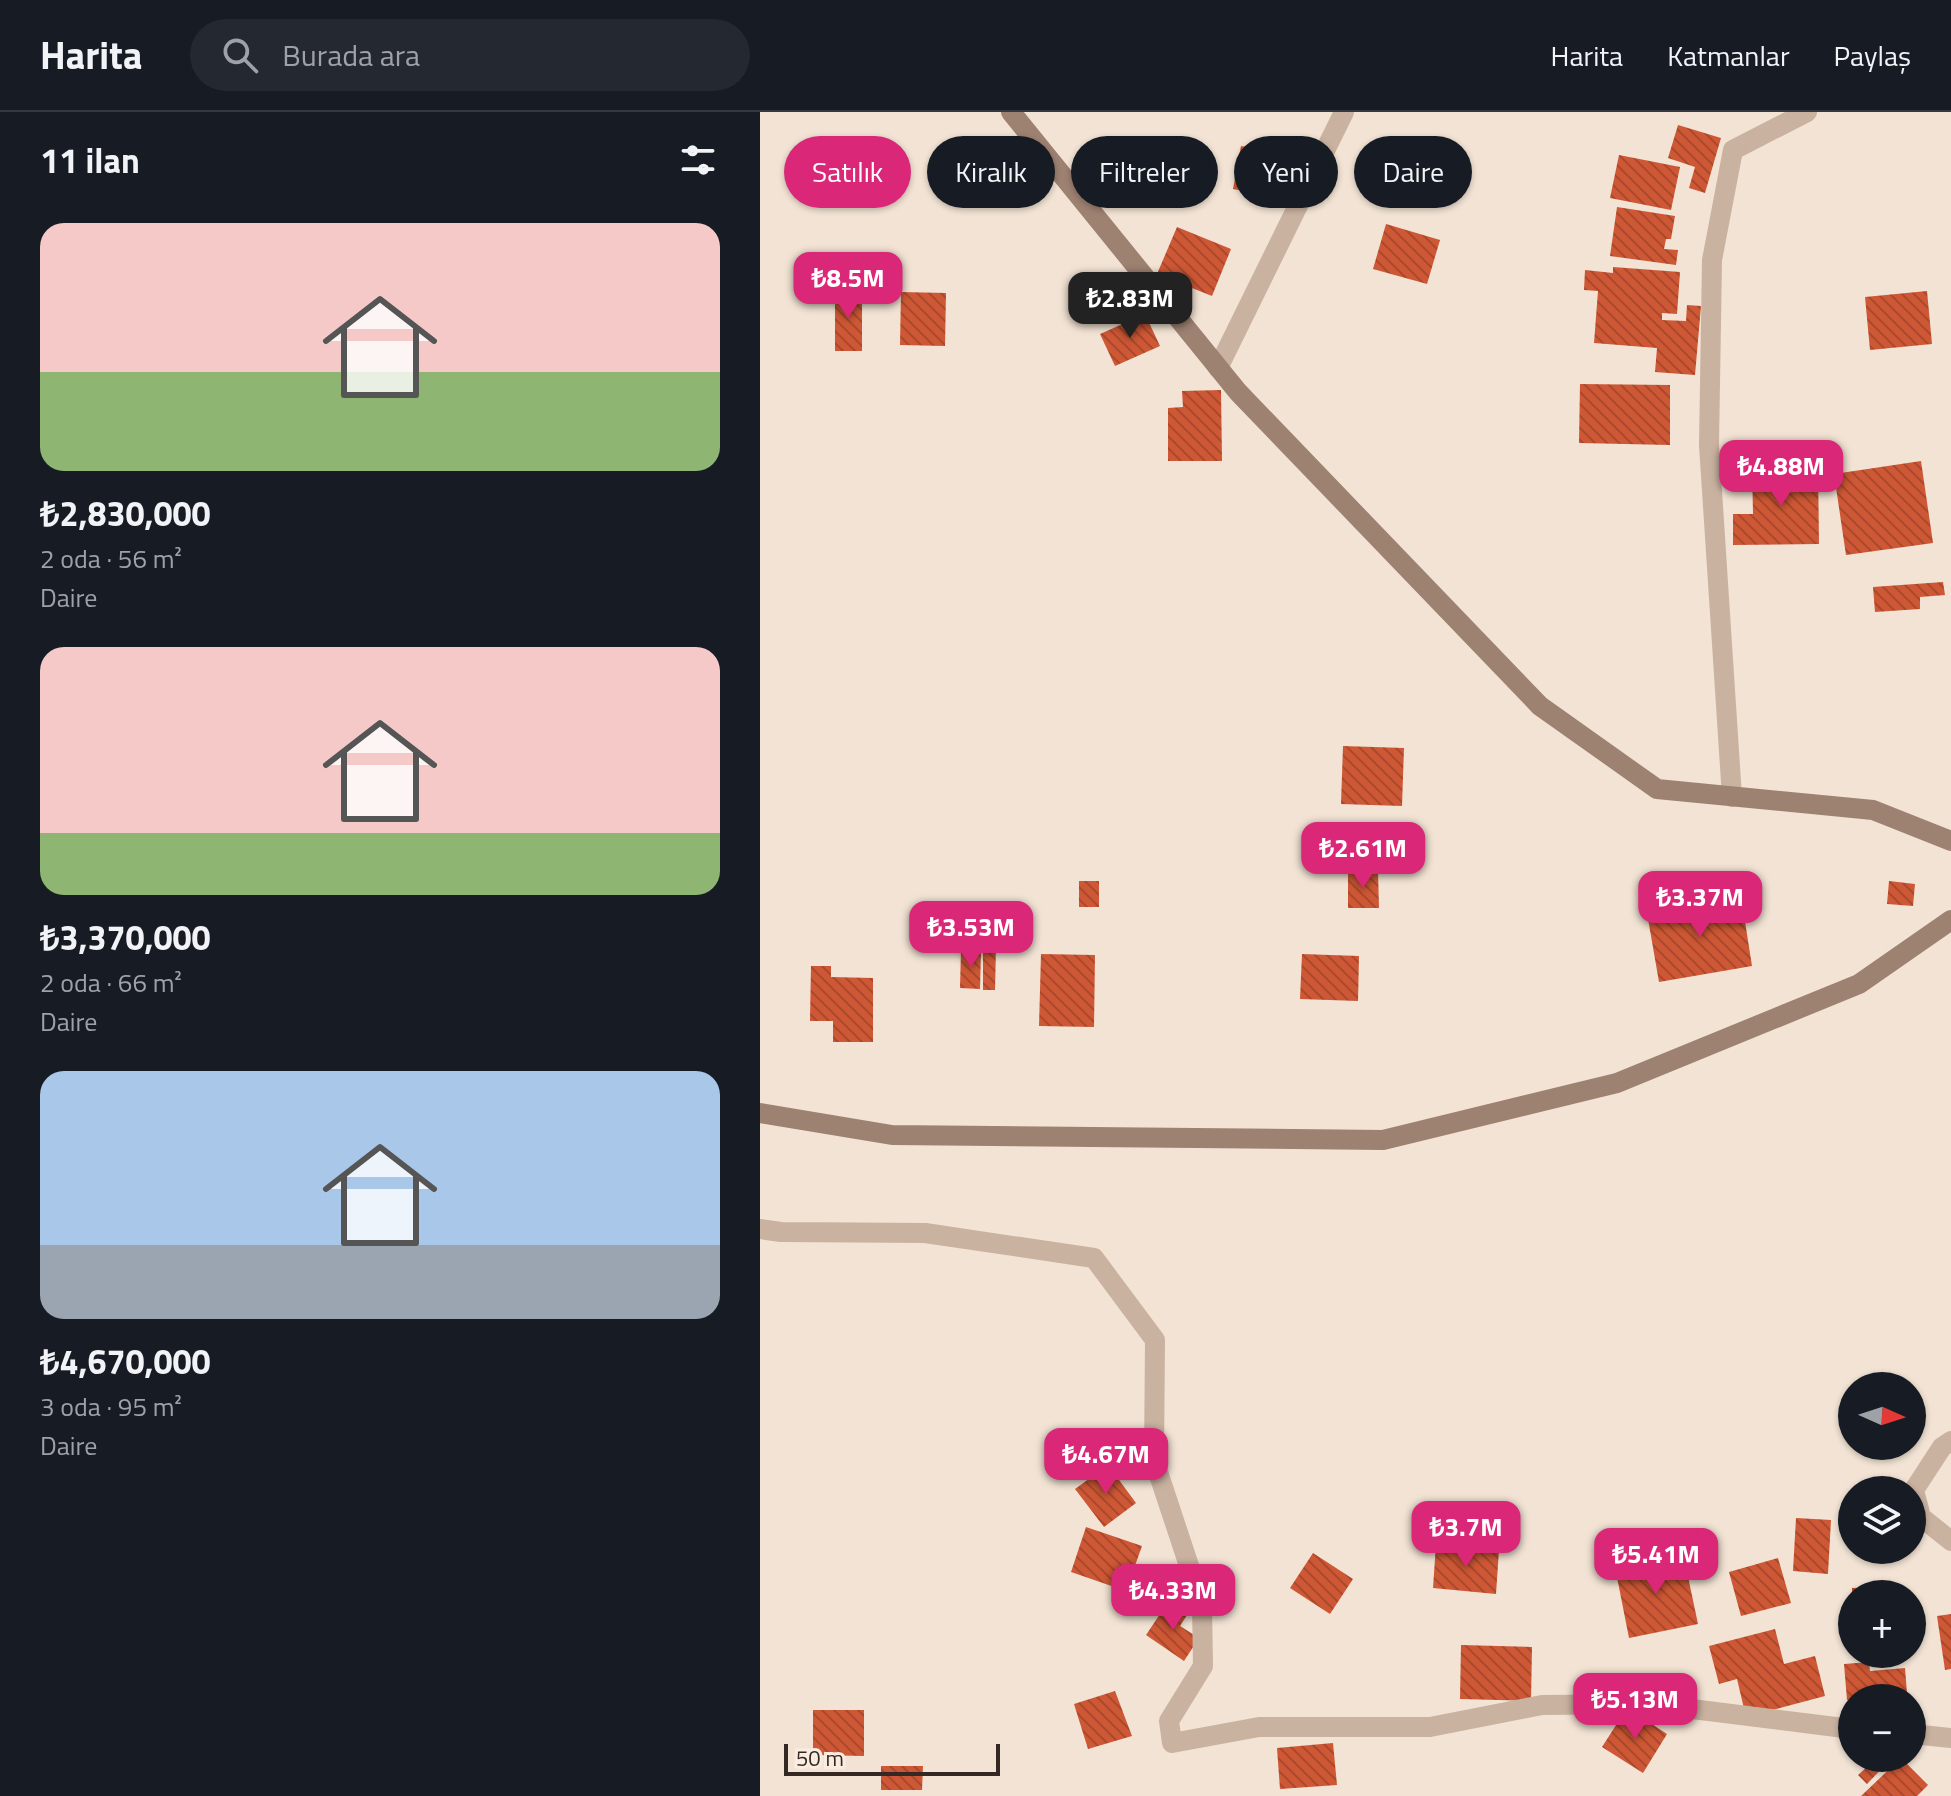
<!DOCTYPE html>
<html lang="tr">
<meta charset="utf-8">
<style>
:root{--surface:#171b24;--page:#242831;--text:#f1f3f6;--muted:#9ea1a6;--line:#363941;--accent:#db2777}
body{margin:0;font-family:"Titillium Web",sans-serif;background:var(--page);color:var(--text);height:100vh;display:flex;flex-direction:column;font-size:30px;white-space:nowrap}
*{box-sizing:border-box;margin:0}
p{font-size:26px;color:var(--muted)}
.icon{flex:none;width:44px;height:44px;fill:none;stroke:currentColor;stroke-width:2;stroke-linecap:round;stroke-linejoin:round}
.map{position:relative;flex:1;overflow:hidden}
.details{display:flex;flex-direction:column;background:var(--surface);width:760px}
.details>*{flex:none}
.guide{position:absolute;left:24px;top:24px;width:760px;height:72px;display:flex;gap:16px}
.needle{width:52px;rotate:93deg}
.controls{position:absolute;left:1078px;top:1260px;display:grid;gap:16px}
.controls a{display:grid;place-items:center;width:88px;height:88px;border-radius:50%;background:var(--surface);box-shadow:0 2px 6px #0004;font-size:40px}
.scale{position:absolute;left:24px;bottom:20px;width:216px;box-sizing:border-box;padding-left:8px;border:4px solid #332824;border-top:0;font-size:22px;line-height:28px;white-space:nowrap;color:#332824;-webkit-text-stroke:6px #faede0;paint-order:stroke}
.price{position:absolute;translate:-50% -68px;padding:0 18px;border-radius:16px;background:var(--accent);color:#fff;font-size:26px;line-height:52px;filter:drop-shadow(0 2px 4px #0008)}
.price::after{content:'';position:absolute;left:50%;top:48px;width:24px;height:18px;margin-left:-12px;background:inherit;clip-path:polygon(0 0,100% 0,50% 100%)}
.price.active{background:#222;color:#fff}
ul{padding:0;list-style:none}
li{display:grid;align-content:center;gap:16px;height:424px;padding:0 40px}
li span{display:grid;place-items:center;height:248px;border-radius:24px;color:#555}
li>.icon{margin-inline-start:auto}
span .icon{width:144px;height:144px;fill:#fffc;stroke-width:1}
li b{font-size:34px}
h2{display:flex;justify-content:space-between;align-items:center;height:96px;padding:0 40px;font-size:34px}
.pill{padding:0 28px;border-radius:36px;background:var(--surface);box-shadow:0 2px 6px #0004;font-size:28px;line-height:72px}
.pill.active{background:var(--accent);color:#fff}
header{display:flex;align-items:center;gap:48px;box-sizing:border-box;height:112px;padding:0 40px;background:var(--surface);border-bottom:2px solid var(--line)}
header strong{font-size:38px}
nav{display:flex;gap:44px;margin-inline-start:auto;font-size:28px}
.search{width:560px;height:72px;background:var(--page);display:flex;align-items:center;gap:20px;box-sizing:border-box;padding:0 28px;border-radius:44px;color:var(--muted);font-size:30px}
main{display:flex;flex:1;min-height:0}
.map>svg:first-child{display:block}
.building{fill:url(#building-back-hatch)}
.lines{fill:none;stroke-linecap:round;stroke-linejoin:round}
.street{stroke:#cab2a0;stroke-width:20}
.secondary{stroke:#9d8171;stroke-width:20}
</style>
<header>
<strong>Harita</strong>
<div class="search"><svg class="icon" aria-label="search" viewBox="0 0 24 24"><circle cx="10" cy="10" r="6"/><path d="M15 15l6 6"/></svg>Burada ara</div>
<nav><a>Harita</a><a>Katmanlar</a><a>Paylaş</a></nav>
</header>
<main>
<section class="details">
<h2>11 ilan<svg class="icon" aria-label="filters" viewBox="0 0 24 24"><path d="M4 7h16M4 17h16"/><circle cx="9" cy="7" r="2"/><circle cx="15" cy="17" r="2"/></svg></h2>
<ul>
<li><span style="background:linear-gradient(#f6c9c9 60%,#8fb573 0)"><svg class="icon" aria-label="home" viewBox="0 0 24 24"><path d="M3 11l9-7 9 7M6 9v11h12V9"/></svg></span><div><b>₺2,830,000</b><p>2 oda · 56 m²</p><p>Daire</p></div></li>
<li><span style="background:linear-gradient(#f6c9c9 75%,#8fb573 0)"><svg class="icon" aria-label="home" viewBox="0 0 24 24"><path d="M3 11l9-7 9 7M6 9v11h12V9"/></svg></span><div><b>₺3,370,000</b><p>2 oda · 66 m²</p><p>Daire</p></div></li>
<li><span style="background:linear-gradient(#a9c7e8 70%,#9aa5b1 0)"><svg class="icon" aria-label="home" viewBox="0 0 24 24"><path d="M3 11l9-7 9 7M6 9v11h12V9"/></svg></span><div><b>₺4,670,000</b><p>3 oda · 95 m²</p><p>Daire</p></div></li>
</ul>
</section>
<div class="map">
<svg width="1191" height="1684" viewBox="0 0 1191 1684">
<defs>
<pattern id="building-back-hatch" width="6" height="6" patternUnits="userSpaceOnUse" patternTransform="scale(2)"><rect width="6" height="6" fill="#ce5835"/><path d="M-1 5l2 2M0 0l6 6M5-1l2 2" fill="none" stroke="#a8492d"/></pattern>
</defs>
<rect width="100%" height="100%" fill="#f2e3d4"/>
<!-- building -->
<path class="building" d="M918 13 961 26 945 81 929 76 935 55 908 46Z
M481 34 532 43 524 87 473 77Z
M859 43 920 55 911 98 850 86Z
M857 95 915 104 911 127H906L904 137 918 138 916 153 850 144Z
M626 112 680 128 667 172 613 157Z
M417 115 471 137 452 184 397 162Z
M853 155 920 160 917 202 902 201V208L926 209 927 193 941 194 935 263 895 260 897 236 834 231 838 179 824 178 825 158 853 161Z
M75 177H102V239H75Z
M1167 179 1172 232 1110 238 1105 185Z
M141 180 186 181 185 234 140 233Z
M385 202 400 234 355 254 340 222Z
M820 272 910 273V333L819 331Z
M461 278 462 349H408V296L423 295 422 279Z
M1161 349 1173 431 1086 443 1074 362Z
M1058 353 1059 432 973 433V402H993L992 354Z
M1183 470 1185 483 1160 485V497L1115 500 1113 475Z
M583 634 644 636 642 694 581 692Z
M618 759 619 796H588V760Z
M319 769H339V795H319Z
M1129 769 1155 772 1153 794 1127 792Z
M981 784 992 854 899 870 887 801Z
M223 835H236L235 878H223Z
M201 838H221L220 877 200 876Z
M281 842 335 843 334 915 279 914Z
M542 842 599 844 598 889 540 887Z
M51 854H71V865L113 866V930H73V909H50Z
M348 1353 376 1391 344 1415 315 1377Z
M1036 1406 1071 1408 1068 1462 1033 1459Z
M326 1415 382 1434 366 1479 311 1460Z
M676 1432 739 1438 736 1482 673 1476Z
M553 1441 593 1467 570 1502 530 1476Z
M923 1441 938 1512 869 1526 855 1455Z
M1018 1446 1031 1491 981 1504 969 1460Z
M1138 1474 1139 1482H1092V1476Z
M408 1490 427 1503 420 1514 439 1526 424 1549 386 1523Z
M1191 1502V1557L1185 1558 1177 1504Z
M1015 1517 1024 1552 1055 1544 1065 1584 986 1605 977 1567 959 1572 949 1534Z
M701 1533 772 1535 771 1589 700 1587Z
M1109 1550 1110 1559 1145 1556 1147 1581 1087 1588 1084 1552Z
M355 1579 372 1624 328 1637 314 1592Z
M867 1596 907 1622 883 1661 842 1635Z
M53 1598H104V1644L53 1643Z
M573 1631 577 1673 520 1677 517 1636Z
M1100 1646H1132L1107 1672 1098 1663 1108 1654Z
M1141 1646 1168 1673 1157 1684H1101Z
M121 1654H163L162 1678H121Z"/>
<g class="lines">
<!-- street -->
<path class="street" d="M458 256 584 0
M972 685 949 333 952 148 973 38 1047 0
M0 1117 21 1120 165 1121 334 1146 395 1228 394 1348 442 1493 443 1554 409 1609 412 1631 499 1615H670L782 1593 892 1592 1092 1617
M1191 1329 1182 1335 1154 1378 1161 1405 1191 1429
M1152 1622 1191 1626"/>
<!-- secondary -->
<path class="secondary" d="M251 0 478 280 780 594 897 677 1113 698 1191 729
M0 1001 132 1023 623 1028 857 971 1099 872 1191 808"/>
</g>
</svg>
<div class="controls">
<a><svg class="needle" viewBox="-14 -14 28 28"><path d="M0-13l5 13h-10z" fill="#e53935"/><path d="M0 13l5-13h-10z" fill="#9ea1a6"/></svg></a>
<a><svg class="icon" aria-label="layers" viewBox="0 0 24 24"><path d="M12 4l9 5-9 5-9-5zM3 14l9 5 9-5"/></svg></a>
<a>+</a>
<a>−</a>
</div>
<div class="scale">50 m</div>
<b class="price" style="left:88px;top:208px">₺8.5M</b>
<b class="price active" style="left:370px;top:228px">₺2.83M</b>
<b class="price" style="left:1021px;top:396px">₺4.88M</b>
<b class="price" style="left:603px;top:778px">₺2.61M</b>
<b class="price" style="left:940px;top:827px">₺3.37M</b>
<b class="price" style="left:211px;top:857px">₺3.53M</b>
<b class="price" style="left:346px;top:1384px">₺4.67M</b>
<b class="price" style="left:706px;top:1457px">₺3.7M</b>
<b class="price" style="left:896px;top:1484px">₺5.41M</b>
<b class="price" style="left:413px;top:1520px">₺4.33M</b>
<b class="price" style="left:875px;top:1629px">₺5.13M</b>
<div class="guide">
<a class="pill active">Satılık</a>
<a class="pill">Kiralık</a>
<a class="pill">Filtreler</a>
<a class="pill">Yeni</a>
<a class="pill">Daire</a>
</div>
</div>
</main>
